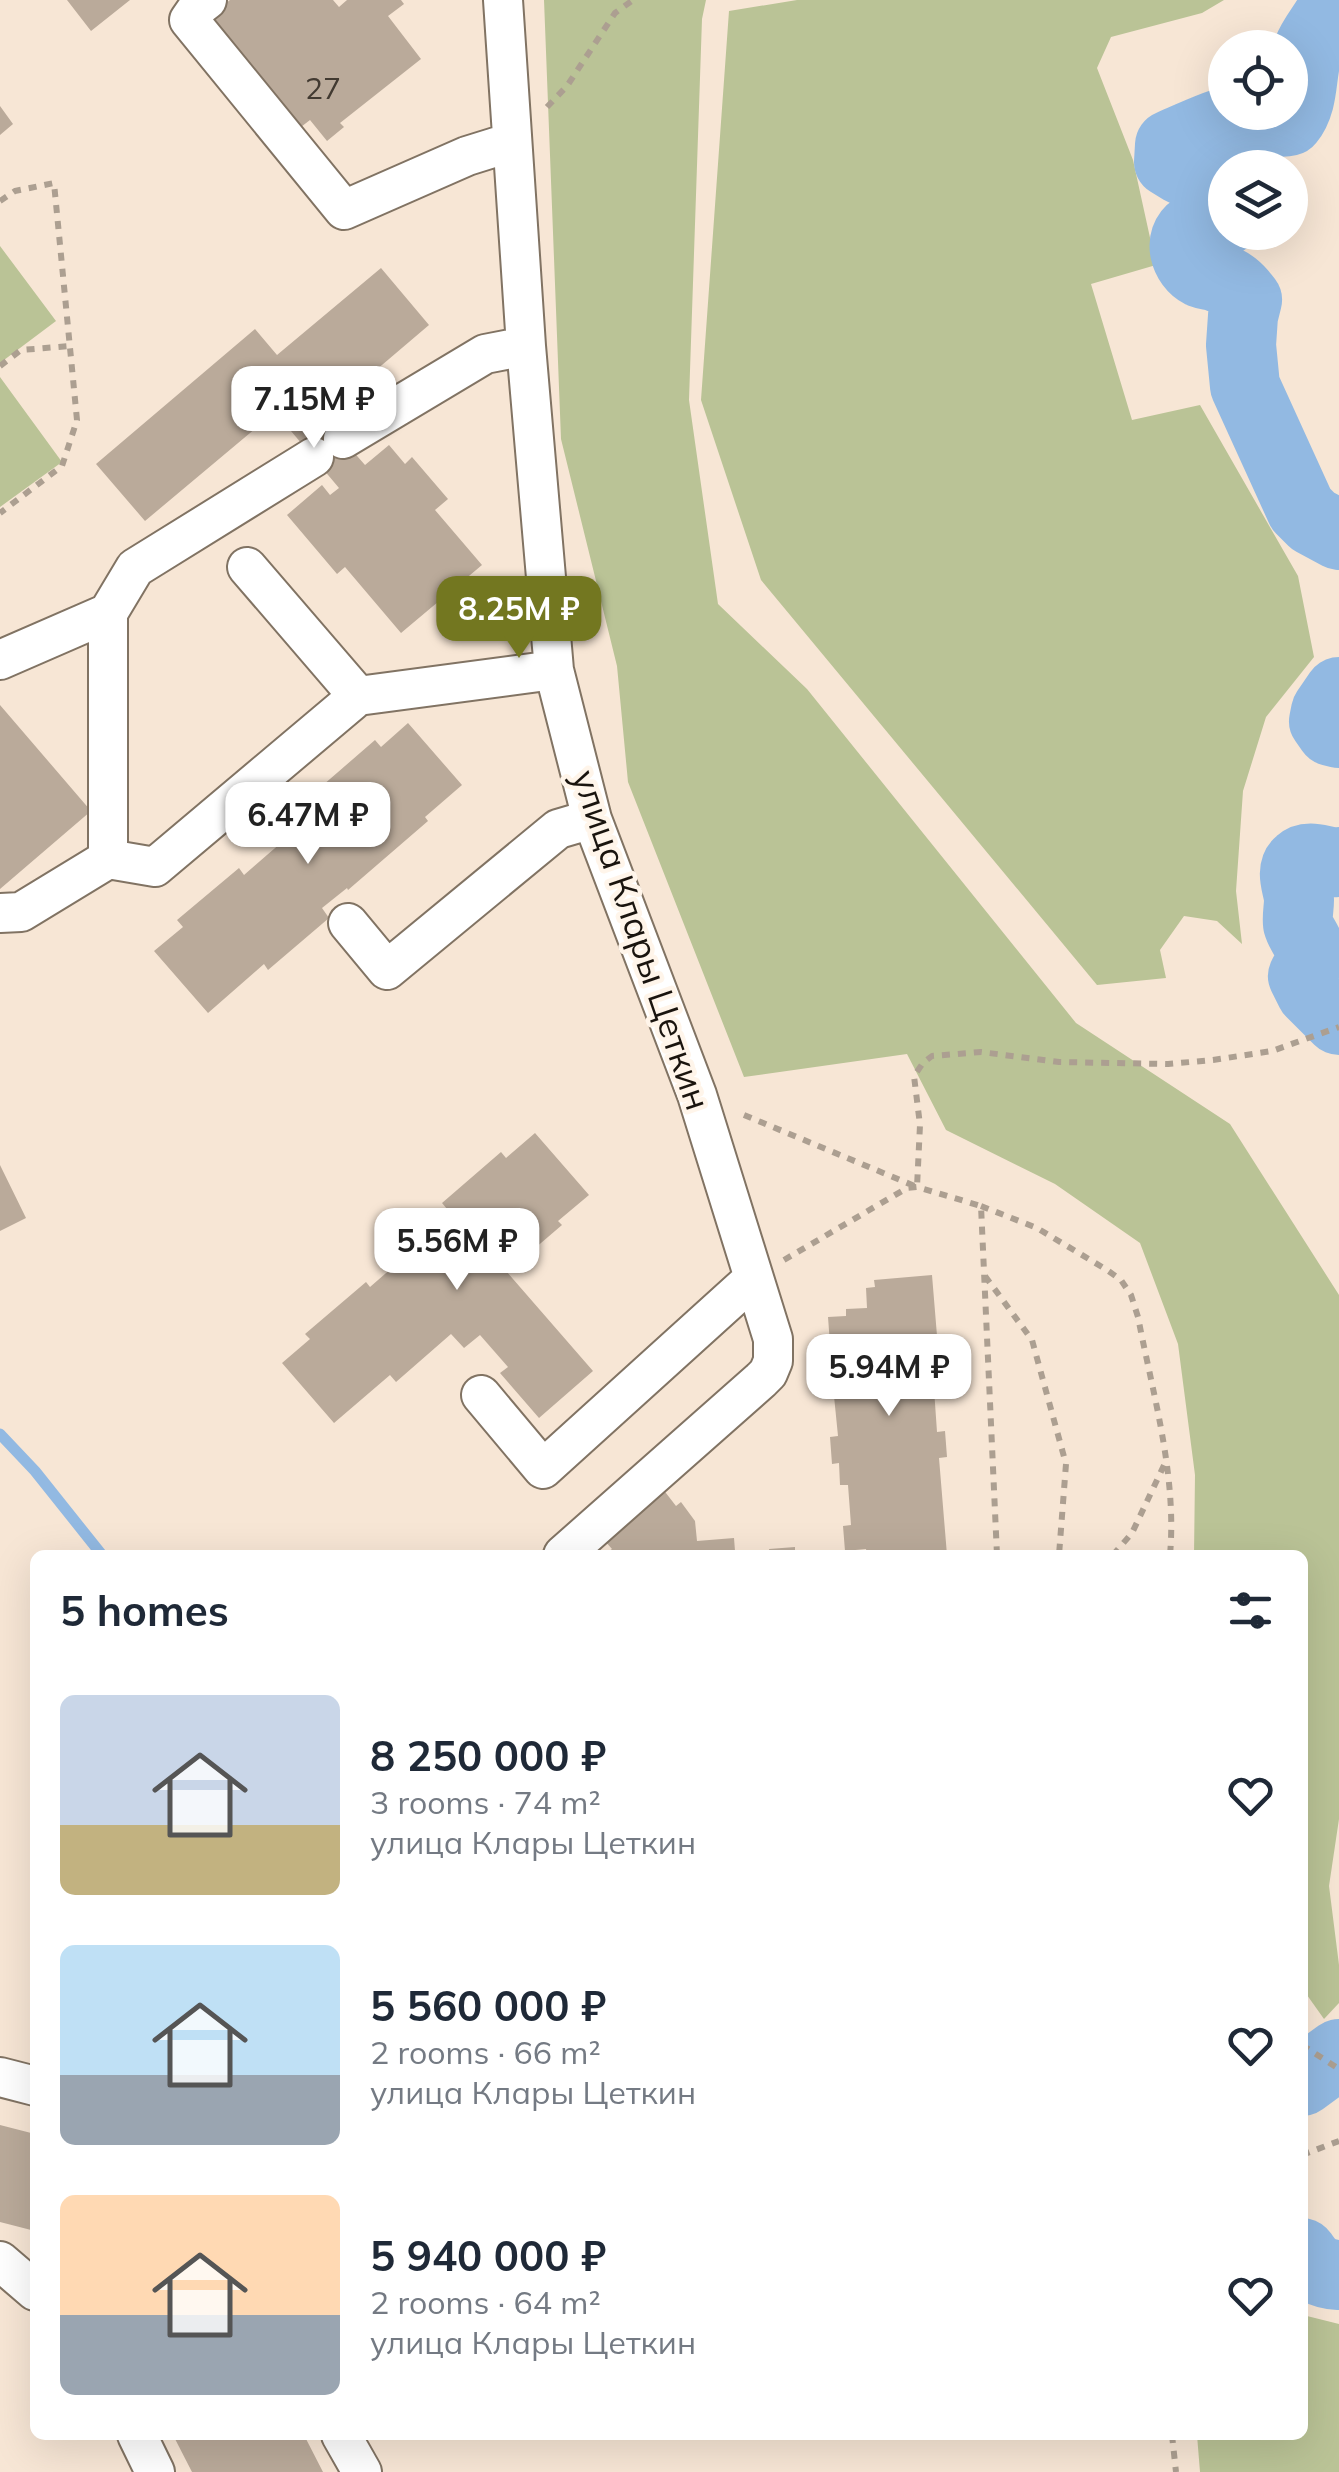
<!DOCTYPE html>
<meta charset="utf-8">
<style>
:root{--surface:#fff;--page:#f6f6f7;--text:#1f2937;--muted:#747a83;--accent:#737720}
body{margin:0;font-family:Mulish,sans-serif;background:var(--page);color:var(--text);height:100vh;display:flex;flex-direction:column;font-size:38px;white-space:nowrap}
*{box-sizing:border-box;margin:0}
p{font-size:32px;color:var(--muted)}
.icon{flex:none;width:55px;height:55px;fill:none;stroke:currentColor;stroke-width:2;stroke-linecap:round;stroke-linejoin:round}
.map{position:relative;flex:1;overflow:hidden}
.side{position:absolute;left:30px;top:1550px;width:1278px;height:890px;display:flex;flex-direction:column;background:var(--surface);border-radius:15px;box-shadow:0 10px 40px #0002}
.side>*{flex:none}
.controls{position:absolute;left:1208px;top:30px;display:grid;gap:20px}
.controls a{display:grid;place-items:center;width:100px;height:100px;border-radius:50%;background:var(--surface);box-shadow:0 10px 40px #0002;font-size:50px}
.price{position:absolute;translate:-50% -85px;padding:0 22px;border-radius:20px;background:#fff;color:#222;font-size:32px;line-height:65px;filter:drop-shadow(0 2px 5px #0008)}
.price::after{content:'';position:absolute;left:50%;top:60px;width:30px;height:22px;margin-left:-15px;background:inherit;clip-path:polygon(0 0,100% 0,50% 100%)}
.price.current{background:var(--accent);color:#fff}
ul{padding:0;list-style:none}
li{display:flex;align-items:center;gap:30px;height:250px;padding:0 30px}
li span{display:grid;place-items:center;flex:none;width:280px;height:200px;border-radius:15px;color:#555}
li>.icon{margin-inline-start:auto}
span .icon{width:120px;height:120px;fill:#fffc;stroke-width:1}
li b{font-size:42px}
h2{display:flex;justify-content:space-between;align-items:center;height:120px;padding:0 30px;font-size:42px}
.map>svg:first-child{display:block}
.green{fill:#bac396}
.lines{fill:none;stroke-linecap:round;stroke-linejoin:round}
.stream{stroke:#92b9e2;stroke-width:11}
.river{stroke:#92b9e2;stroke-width:70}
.building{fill:#baaa9a}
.minor-casing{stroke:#817363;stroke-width:42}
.path{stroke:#ac9f91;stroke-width:6;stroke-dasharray:8 8;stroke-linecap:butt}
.minor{stroke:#fff;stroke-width:38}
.labels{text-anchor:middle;stroke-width:9;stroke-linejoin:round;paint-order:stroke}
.number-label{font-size:30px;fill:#423a31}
.street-label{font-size:35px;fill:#1a140e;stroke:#fff5ea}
</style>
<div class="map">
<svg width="1339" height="2472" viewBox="0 0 1339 2472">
<rect width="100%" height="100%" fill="#f7e6d5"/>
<!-- green -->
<path class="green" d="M544 0H706L702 19 689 400 718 604 807 689 1076 1023 1230 1124 1339 1295V1819L1329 1886 1339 1965V2003L1324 2019 1302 1988V1555H1194L1195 1475 1178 1344 1140 1243 1055 1184 946 1130 907 1054 744 1077 628 782 617 666 561 439Z
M797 0H1224L1202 13 1111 37 1097 68 1133 160 1156 265 1091 284 1132 420 1200 405 1298 576 1314 657 1266 717 1243 791 1236 891 1242 944 1217 921 1184 916 1160 950 1166 978 1097 985 761 580 701 400 729 11Z
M0 246 56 321 0 363Z
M0 377 62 462 0 507Z
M1303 2315 1339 2324V2472H1200L1197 2435H1302Z"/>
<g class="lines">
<!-- stream -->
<path class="stream" d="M0 1434 35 1471 102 1555"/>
<!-- river -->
<path class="river" d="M1225 178 1182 170 1169 162 1170 145C1199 133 1225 118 1257 117 1270 117 1276 124 1289 121 1305 101 1300 74 1308 50 1315 32 1330 19 1336 0
M1225 221C1215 222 1203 222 1194 228 1177 239 1185 265 1201 273 1206 275 1212 275 1217 277 1231 282 1238 288 1247 300L1243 316 1241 345 1245 386 1301 509 1313 521 1339 535
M1339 692 1326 711 1324 721 1331 731 1339 733
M1339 862C1327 864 1310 853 1300 862 1289 871 1299 889 1299 900 1299 908 1297 916 1298 924 1301 935 1310 943 1311 954 1312 962 1306 969 1303 976L1311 992 1339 1020
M1302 2081 1339 2054
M1302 2253C1312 2268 1321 2274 1339 2275"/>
</g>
<!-- building -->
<path class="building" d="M67 0H130L91 31Z
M230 0H333L339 7 347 0H401L404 4 388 16 421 59 340 123 344 127 327 141 310 120 297 130 208 17Z
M0 106 13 124 0 135Z
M381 268 429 325 322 416 365 465 389 445 405 464 412 457 448 499 435 510 482 565 401 633 345 567 337 574 287 515 322 485 330 495 339 488 275 412 145 521 96 464 255 329 277 355Z
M0 705 91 811 0 889Z
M408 723 462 785 425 817 428 821 348 890 347 888 322 908 329 918 268 970 264 964 208 1013 154 951 183 927 177 920 239 868 244 875 282 842 276 835 320 798 315 792 375 740 381 747Z
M535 1133 589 1195 558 1221 562 1225 507 1272 593 1371 539 1418 500 1373 508 1367 480 1335 464 1348 451 1334 396 1382 390 1375 334 1423 282 1363 310 1339 305 1334 366 1282 370 1287 409 1253 403 1247 447 1209 442 1203 501 1152 506 1158Z
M0 1165 26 1218 0 1231Z
M932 1275 939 1360H932L937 1432 945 1431 947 1457 939 1458 947 1555H867L866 1549 845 1551 843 1526 851 1525 848 1485H840L839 1463 832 1464 830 1437 838 1436 833 1386 825 1388 822 1344H830L828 1317 846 1316V1309L867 1308 866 1288 875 1287 874 1280Z
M659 1484 676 1506 681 1502 695 1521 697 1541 734 1538 735 1551 753 1550V1555H603L612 1549 597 1532Z
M795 1547V1555H770L769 1549Z
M0 2125 35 2134V2231L0 2222Z
M173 2435H304L323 2472H192Z"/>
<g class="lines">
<defs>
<path id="minor" d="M207 0 198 7 189 20 344 210 467 156 512 142
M503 0 526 346 554 670 592 819 697 1095 773 1339V1361L768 1373 761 1380 563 1555
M343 439 485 354 526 346
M247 567 358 696
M0 660 108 613
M108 859V613L135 568 314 457
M0 913 21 912 108 859 155 867 358 696 554 670
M348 923 387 970 558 829 592 819
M481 1395 543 1469 754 1278
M0 2077 35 2086
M0 2261 35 2291
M137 2435 155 2472
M341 2435 362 2472"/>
</defs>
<!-- minor casing -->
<use href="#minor" class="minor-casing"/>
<!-- path -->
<path class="path" d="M547 107 567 86 615 13 633 0
M0 201 15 191 54 183 77 420 62 466 0 513
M0 366 21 350 70 346
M504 607 509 630
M744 1115 917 1187 920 1125 914 1076 923 1063 932 1056 981 1052 1059 1062 1168 1064 1213 1060 1272 1051 1339 1027
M981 1206 1037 1228 1107 1270 1121 1280 1131 1295 1138 1317C1153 1395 1177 1475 1170 1555
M784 1260 907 1188 917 1187 981 1206 997 1555
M985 1276 1032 1340 1066 1464 1059 1555
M1113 1555 1132 1533 1166 1461
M1302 2045 1339 2069
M1302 2155 1339 2141
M1172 2435 1176 2472"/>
<!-- minor -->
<use href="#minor" class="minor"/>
</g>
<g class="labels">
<!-- number labels -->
<g class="number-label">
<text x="323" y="99">27</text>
</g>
<!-- street labels -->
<g class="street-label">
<text transform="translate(641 940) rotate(71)" y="12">улица Клары Цеткин</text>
</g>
</g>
</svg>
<div class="controls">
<a><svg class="icon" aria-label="locate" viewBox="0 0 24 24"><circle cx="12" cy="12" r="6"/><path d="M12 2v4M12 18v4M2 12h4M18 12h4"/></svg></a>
<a><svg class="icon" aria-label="layers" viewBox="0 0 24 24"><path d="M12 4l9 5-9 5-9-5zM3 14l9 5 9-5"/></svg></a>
</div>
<b class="price" style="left:314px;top:451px">7.15M ₽</b>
<b class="price current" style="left:519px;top:661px">8.25M ₽</b>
<b class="price" style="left:308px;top:867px">6.47M ₽</b>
<b class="price" style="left:457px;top:1293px">5.56M ₽</b>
<b class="price" style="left:889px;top:1419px">5.94M ₽</b>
<section class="side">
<h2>5 homes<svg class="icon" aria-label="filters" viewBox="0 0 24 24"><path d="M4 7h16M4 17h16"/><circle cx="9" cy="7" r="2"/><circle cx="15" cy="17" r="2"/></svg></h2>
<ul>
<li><span style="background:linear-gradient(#c9d6e8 65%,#c2b280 0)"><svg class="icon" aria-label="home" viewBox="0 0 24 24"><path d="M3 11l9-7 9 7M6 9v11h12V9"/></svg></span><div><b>8 250 000 ₽</b><p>3 rooms · 74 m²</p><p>улица Клары Цеткин</p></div><svg class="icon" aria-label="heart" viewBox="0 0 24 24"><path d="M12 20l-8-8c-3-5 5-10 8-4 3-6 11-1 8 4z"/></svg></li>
<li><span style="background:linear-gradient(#bfe0f5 65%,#9aa5b1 0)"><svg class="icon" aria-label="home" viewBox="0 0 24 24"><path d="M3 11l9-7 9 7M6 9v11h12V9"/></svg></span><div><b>5 560 000 ₽</b><p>2 rooms · 66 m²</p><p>улица Клары Цеткин</p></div><svg class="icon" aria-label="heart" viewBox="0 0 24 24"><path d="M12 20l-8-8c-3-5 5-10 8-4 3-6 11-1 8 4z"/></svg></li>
<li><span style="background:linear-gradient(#ffd9b3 60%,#9aa5b1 0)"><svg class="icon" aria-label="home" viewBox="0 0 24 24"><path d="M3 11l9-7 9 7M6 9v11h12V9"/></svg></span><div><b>5 940 000 ₽</b><p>2 rooms · 64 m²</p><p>улица Клары Цеткин</p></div><svg class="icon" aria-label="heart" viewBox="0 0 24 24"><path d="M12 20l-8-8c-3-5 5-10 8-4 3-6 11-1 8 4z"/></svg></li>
</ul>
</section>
</div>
